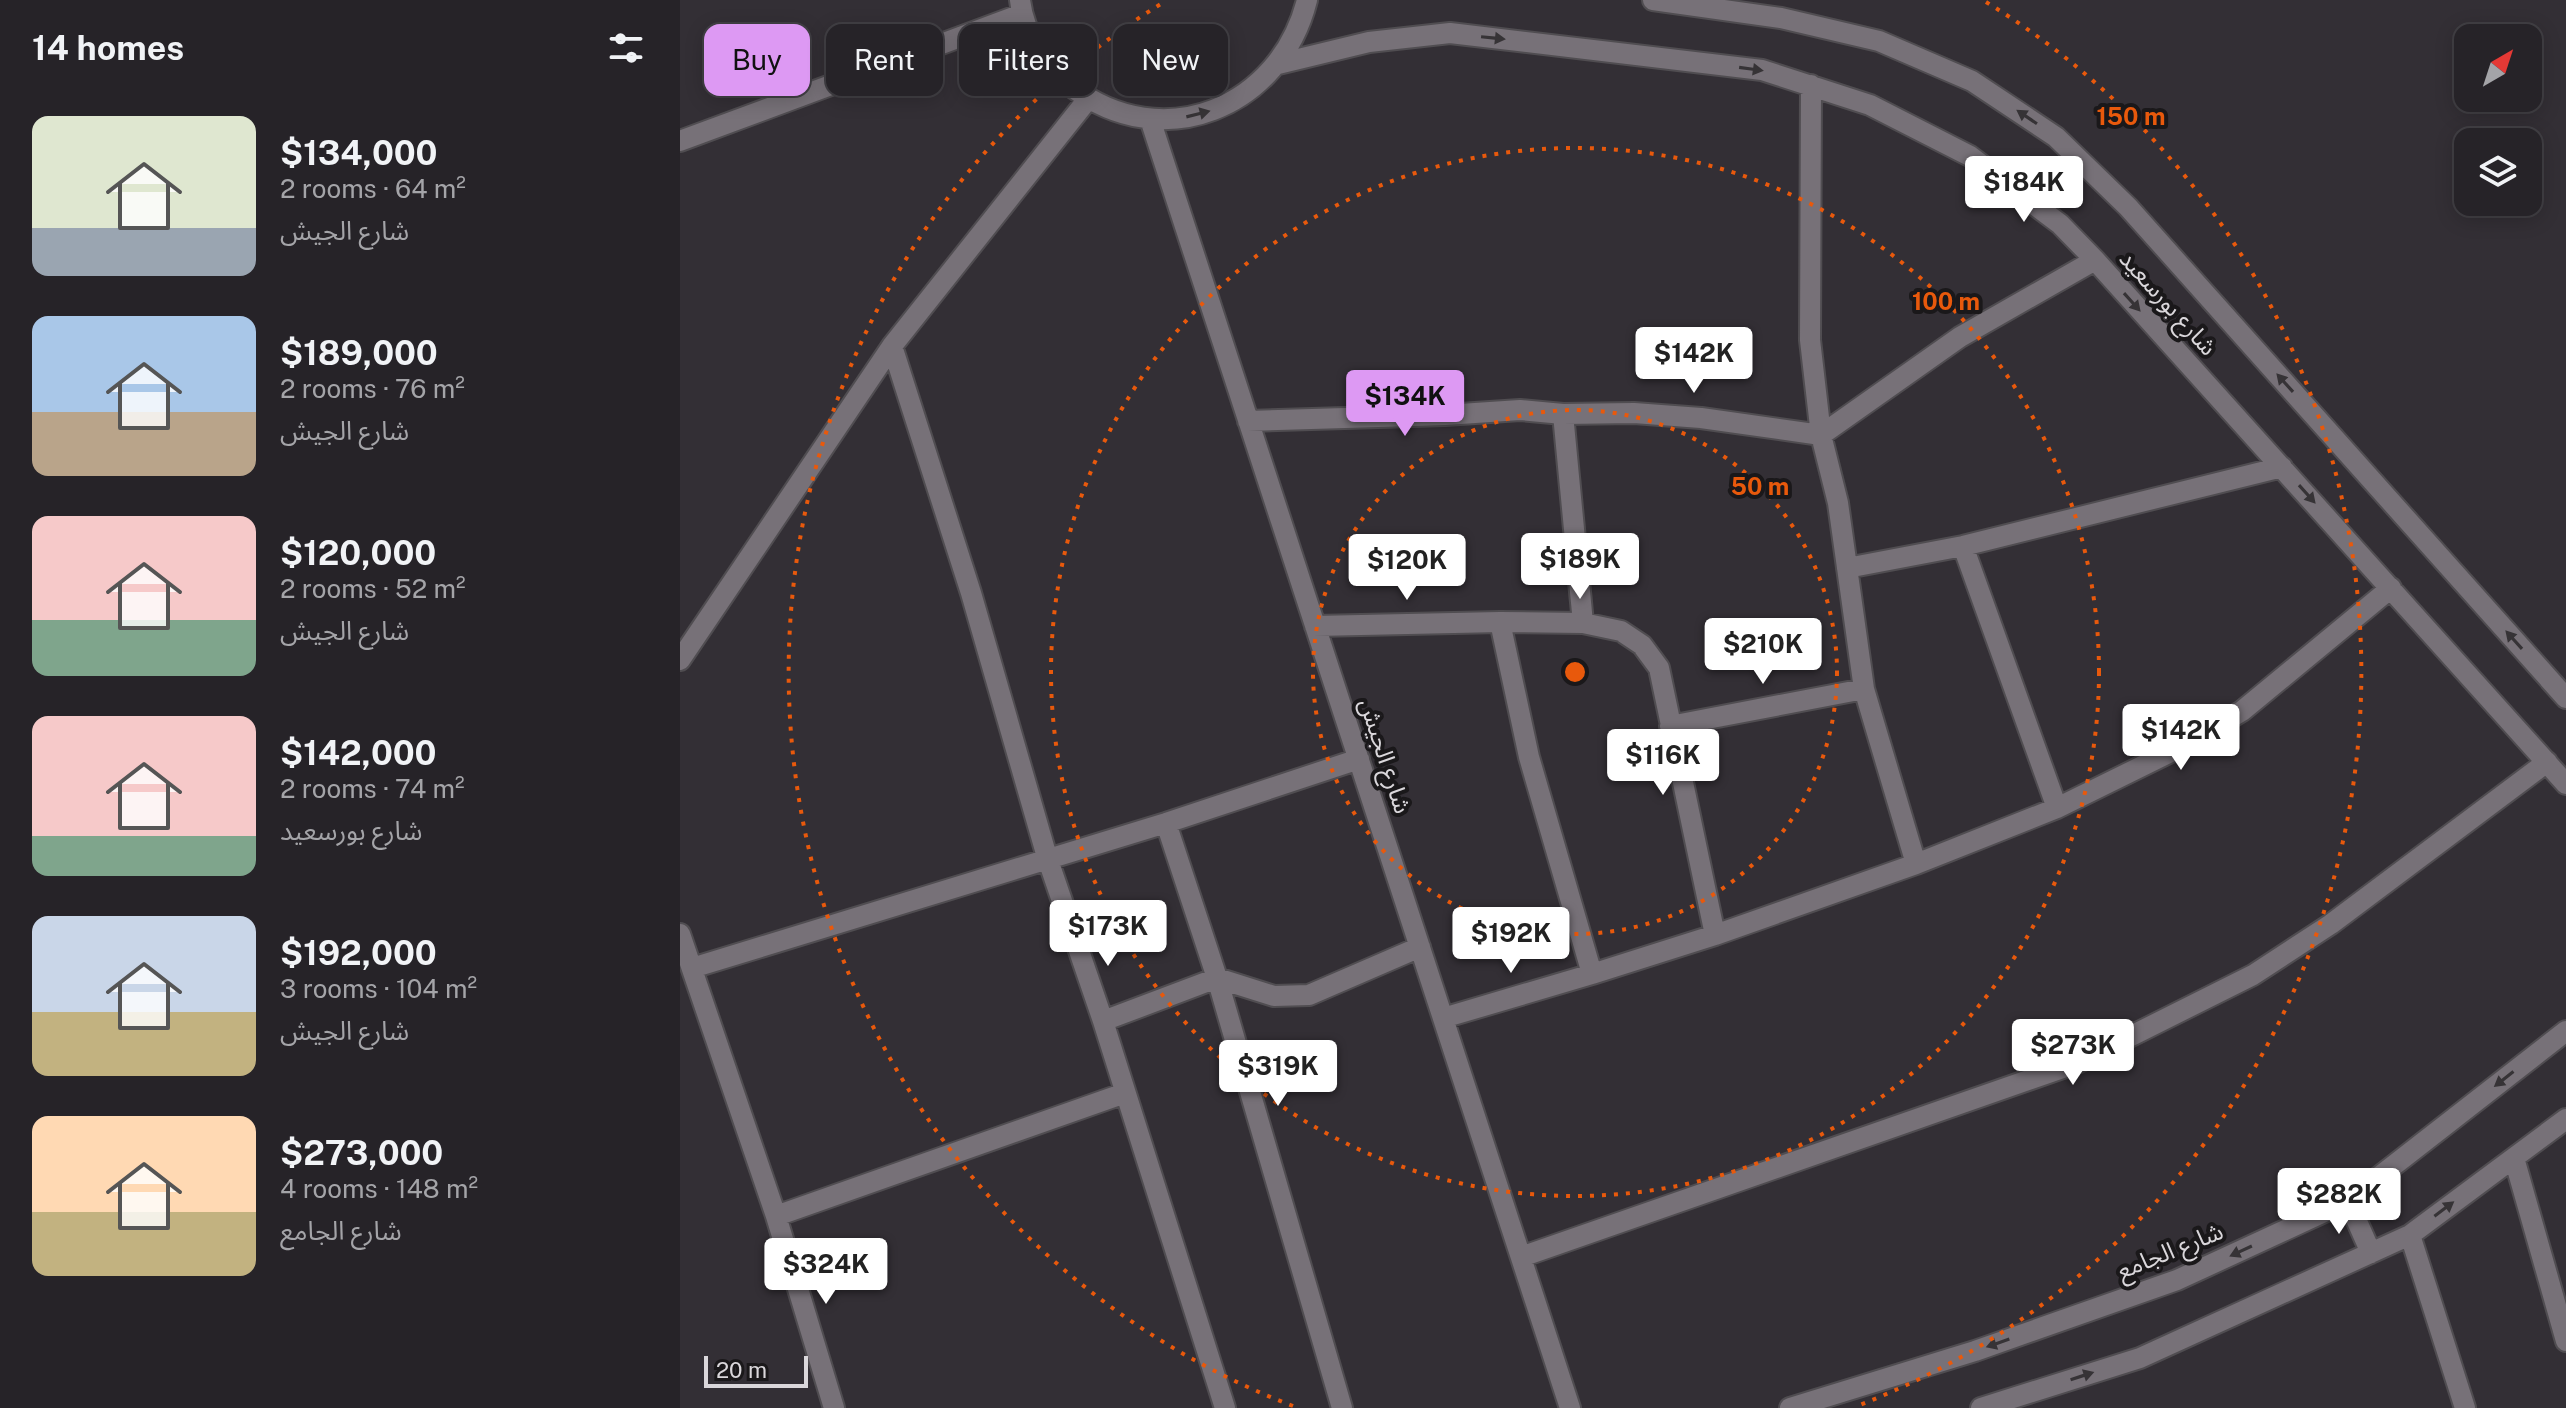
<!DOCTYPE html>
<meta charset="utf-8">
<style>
:root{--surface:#262328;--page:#2e2b30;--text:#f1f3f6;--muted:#a4a4a8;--line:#424045;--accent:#dd99f3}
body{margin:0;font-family:"Public Sans","Noto Sans Arabic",sans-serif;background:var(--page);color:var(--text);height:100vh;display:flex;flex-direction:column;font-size:30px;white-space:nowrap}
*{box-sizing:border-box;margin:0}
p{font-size:26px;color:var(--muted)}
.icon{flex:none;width:44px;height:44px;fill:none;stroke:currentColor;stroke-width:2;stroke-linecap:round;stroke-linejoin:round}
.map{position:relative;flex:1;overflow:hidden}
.drawer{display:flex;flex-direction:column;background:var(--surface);width:680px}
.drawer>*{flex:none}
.top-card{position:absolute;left:24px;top:24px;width:760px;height:72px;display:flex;gap:16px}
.needle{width:52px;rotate:39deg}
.controls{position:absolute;left:1774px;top:24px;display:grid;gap:16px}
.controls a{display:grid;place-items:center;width:88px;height:88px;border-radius:16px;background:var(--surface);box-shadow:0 4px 20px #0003,0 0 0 2px var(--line);font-size:40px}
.scale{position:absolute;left:24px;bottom:20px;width:104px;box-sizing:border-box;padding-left:8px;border:4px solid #dad7db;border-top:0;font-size:22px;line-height:28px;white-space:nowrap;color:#dad7db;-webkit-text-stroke:6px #1a181a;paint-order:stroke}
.price{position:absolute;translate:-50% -68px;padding:0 18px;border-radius:8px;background:#fff;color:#222;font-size:26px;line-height:52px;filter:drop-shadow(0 2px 4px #0008)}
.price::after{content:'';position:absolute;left:50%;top:48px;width:24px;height:18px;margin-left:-12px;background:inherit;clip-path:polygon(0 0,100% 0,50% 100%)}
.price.selected{background:var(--accent);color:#111}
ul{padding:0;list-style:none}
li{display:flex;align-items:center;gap:24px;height:200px;padding:0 32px}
li span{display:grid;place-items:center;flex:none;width:224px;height:160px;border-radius:16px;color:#555}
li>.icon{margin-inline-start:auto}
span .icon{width:96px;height:96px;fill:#fffc;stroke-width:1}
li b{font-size:34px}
h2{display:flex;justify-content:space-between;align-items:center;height:96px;padding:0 32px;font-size:34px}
.tag{padding:0 28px;border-radius:16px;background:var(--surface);box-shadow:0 4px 20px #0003,0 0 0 2px var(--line);font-size:28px;line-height:72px}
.tag.selected{background:var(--accent);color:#111}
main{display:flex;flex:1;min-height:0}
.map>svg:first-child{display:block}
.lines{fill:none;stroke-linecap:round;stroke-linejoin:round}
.minor-casing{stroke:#504d51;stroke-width:24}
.minor{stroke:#777178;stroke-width:20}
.oneway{fill:#363336}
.ring{fill:none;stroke:#e8590c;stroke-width:4;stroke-dasharray:4 8}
.labels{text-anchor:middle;stroke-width:8;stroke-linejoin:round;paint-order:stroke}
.street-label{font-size:24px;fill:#dad7db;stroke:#1a181a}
.centre{fill:#e8590c;stroke:#1a181a;stroke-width:4}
.ring-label{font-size:24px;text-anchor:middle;font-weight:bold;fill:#e8590c;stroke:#1a181a;stroke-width:8;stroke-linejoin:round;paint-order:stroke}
</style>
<main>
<section class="drawer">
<h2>14 homes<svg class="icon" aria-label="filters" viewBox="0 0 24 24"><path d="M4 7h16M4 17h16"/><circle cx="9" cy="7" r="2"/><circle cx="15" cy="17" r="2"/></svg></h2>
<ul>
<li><span style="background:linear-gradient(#dfe7d0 70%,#9aa5b1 0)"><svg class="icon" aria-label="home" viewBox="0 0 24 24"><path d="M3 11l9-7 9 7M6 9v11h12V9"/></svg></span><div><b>$134,000</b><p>2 rooms · 64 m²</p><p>شارع الجيش</p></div></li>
<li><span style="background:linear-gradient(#a9c7e8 60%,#b9a48a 0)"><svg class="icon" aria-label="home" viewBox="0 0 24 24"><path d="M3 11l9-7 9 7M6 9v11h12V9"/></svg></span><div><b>$189,000</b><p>2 rooms · 76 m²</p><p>شارع الجيش</p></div></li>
<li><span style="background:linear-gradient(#f6c9c9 65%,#7fa58c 0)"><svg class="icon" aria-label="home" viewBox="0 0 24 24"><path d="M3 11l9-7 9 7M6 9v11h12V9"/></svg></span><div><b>$120,000</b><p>2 rooms · 52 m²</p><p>شارع الجيش</p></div></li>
<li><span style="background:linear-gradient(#f6c9c9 75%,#7fa58c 0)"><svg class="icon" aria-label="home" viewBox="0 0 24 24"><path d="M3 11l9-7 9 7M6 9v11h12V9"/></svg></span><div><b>$142,000</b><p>2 rooms · 74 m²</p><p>شارع بورسعيد</p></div></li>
<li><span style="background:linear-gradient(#c9d6e8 60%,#c2b280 0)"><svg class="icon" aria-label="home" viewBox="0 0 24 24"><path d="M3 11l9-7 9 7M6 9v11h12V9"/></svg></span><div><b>$192,000</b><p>3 rooms · 104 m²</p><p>شارع الجيش</p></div></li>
<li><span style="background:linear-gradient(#ffd9b3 60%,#c2b280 0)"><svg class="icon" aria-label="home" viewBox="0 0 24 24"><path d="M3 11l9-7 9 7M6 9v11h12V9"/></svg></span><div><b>$273,000</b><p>4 rooms · 148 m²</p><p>شارع الجامع</p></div></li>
</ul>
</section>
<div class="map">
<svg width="1886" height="1408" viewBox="0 0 1886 1408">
<rect width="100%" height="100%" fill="#332f35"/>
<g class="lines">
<defs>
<path id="minor" d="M340 0C344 34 365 66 392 87 483 156 600 108 627 0
M973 0 1101 18 1199 41 1292 81 1376 137 1448 207 1886 698
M598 64 689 42 770 33 1082 70 1190 105 1290 156 1380 224 1415 260 1886 784
M1131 85 1130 340 1141 435 1158 503 1184 689 1236 864
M470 119 890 1408
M0 141 342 14
M212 346 291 593 367 857 423 1021 545 1408
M883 414 903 623
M568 421 765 415 840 410 883 414 954 413 1021 418 1141 435 1280 337 1415 260
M1283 546 1377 808
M1167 568 1283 546 1602 467
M820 622 849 757 912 974 1035 935 1236 864 1377 808 1511 742 1562 711 1711 588
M635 626 820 622 903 623 941 631 962 645 979 668 1035 935
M0 660 212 346 408 99
M990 726 1184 689
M486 823 537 978 662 1408
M0 934 96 1216 154 1408
M12 968 486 823 679 759
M763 1018 912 974
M423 1021 537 978 594 996 629 995 740 947
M1834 1158 1886 1341
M1668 1201 1691 1253
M96 1216 445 1093
M1730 1235 1785 1408
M841 1257 1397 1063 1573 975 1651 924 1867 762
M1110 1408 1295 1351 1497 1280 1668 1201 1886 1031
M1301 1408 1460 1358 1730 1235 1886 1119"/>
</defs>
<!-- minor casing -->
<use href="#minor" class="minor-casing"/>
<!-- minor -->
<use href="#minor" class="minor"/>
</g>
<!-- one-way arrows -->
<defs><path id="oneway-solid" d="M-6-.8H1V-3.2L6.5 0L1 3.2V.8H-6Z" transform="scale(2)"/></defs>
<g class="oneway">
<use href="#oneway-solid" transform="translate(813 38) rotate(6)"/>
<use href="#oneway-solid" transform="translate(1071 69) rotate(8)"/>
<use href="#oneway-solid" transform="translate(518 114) rotate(-14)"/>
<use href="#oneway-solid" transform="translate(1347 117) rotate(-146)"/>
<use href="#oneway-solid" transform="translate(1452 302) rotate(48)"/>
<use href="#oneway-solid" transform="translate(1605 383) rotate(-132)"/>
<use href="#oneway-solid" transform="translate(1627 494) rotate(48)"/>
<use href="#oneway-solid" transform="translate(1834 640) rotate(-132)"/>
<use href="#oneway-solid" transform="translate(1824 1079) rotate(142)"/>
<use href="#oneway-solid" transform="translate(1764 1209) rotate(-37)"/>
<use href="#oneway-solid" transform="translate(1561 1251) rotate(155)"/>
<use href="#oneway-solid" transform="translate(1318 1343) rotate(161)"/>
<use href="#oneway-solid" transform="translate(1402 1376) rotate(-18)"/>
</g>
<!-- distance rings -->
<g class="ring">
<circle cx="895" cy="672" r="262"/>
<circle cx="895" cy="672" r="524"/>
<path d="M613 1406A786 786 0 0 1 484 2M1306 2A786 786 0 0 1 1177 1406"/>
</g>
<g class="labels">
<!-- street labels -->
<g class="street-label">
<text transform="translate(1488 303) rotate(48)" y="8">شارع بورسعيد</text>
<text transform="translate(705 756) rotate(72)" y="8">شارع الجيش</text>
<text transform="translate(1490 1251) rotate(-22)" y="8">شارع الجامع</text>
</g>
</g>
<circle cx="895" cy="672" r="12" class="centre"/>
<g class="ring-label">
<text x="1451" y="125">150 m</text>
<text x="1266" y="310">100 m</text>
<text x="1080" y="495">50 m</text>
</g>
</svg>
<div class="controls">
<a><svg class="needle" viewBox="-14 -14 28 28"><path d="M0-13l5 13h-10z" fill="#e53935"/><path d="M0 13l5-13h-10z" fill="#a4a4a8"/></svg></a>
<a><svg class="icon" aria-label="layers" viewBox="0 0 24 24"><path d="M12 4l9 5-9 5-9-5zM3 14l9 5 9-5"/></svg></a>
</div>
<div class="scale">20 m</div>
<b class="price" style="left:1344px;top:224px">$184K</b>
<b class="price" style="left:1014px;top:395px">$142K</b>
<b class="price selected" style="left:725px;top:438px">$134K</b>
<b class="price" style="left:900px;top:601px">$189K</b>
<b class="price" style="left:727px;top:602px">$120K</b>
<b class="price" style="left:1083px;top:686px">$210K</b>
<b class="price" style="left:1501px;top:772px">$142K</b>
<b class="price" style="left:983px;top:797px">$116K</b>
<b class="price" style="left:428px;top:968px">$173K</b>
<b class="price" style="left:831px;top:975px">$192K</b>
<b class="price" style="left:1393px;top:1087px">$273K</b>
<b class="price" style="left:598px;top:1108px">$319K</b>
<b class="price" style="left:1659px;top:1236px">$282K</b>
<b class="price" style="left:146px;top:1306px">$324K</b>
<div class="top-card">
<a class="tag selected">Buy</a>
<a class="tag">Rent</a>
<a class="tag">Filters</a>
<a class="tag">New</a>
</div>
</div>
</main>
